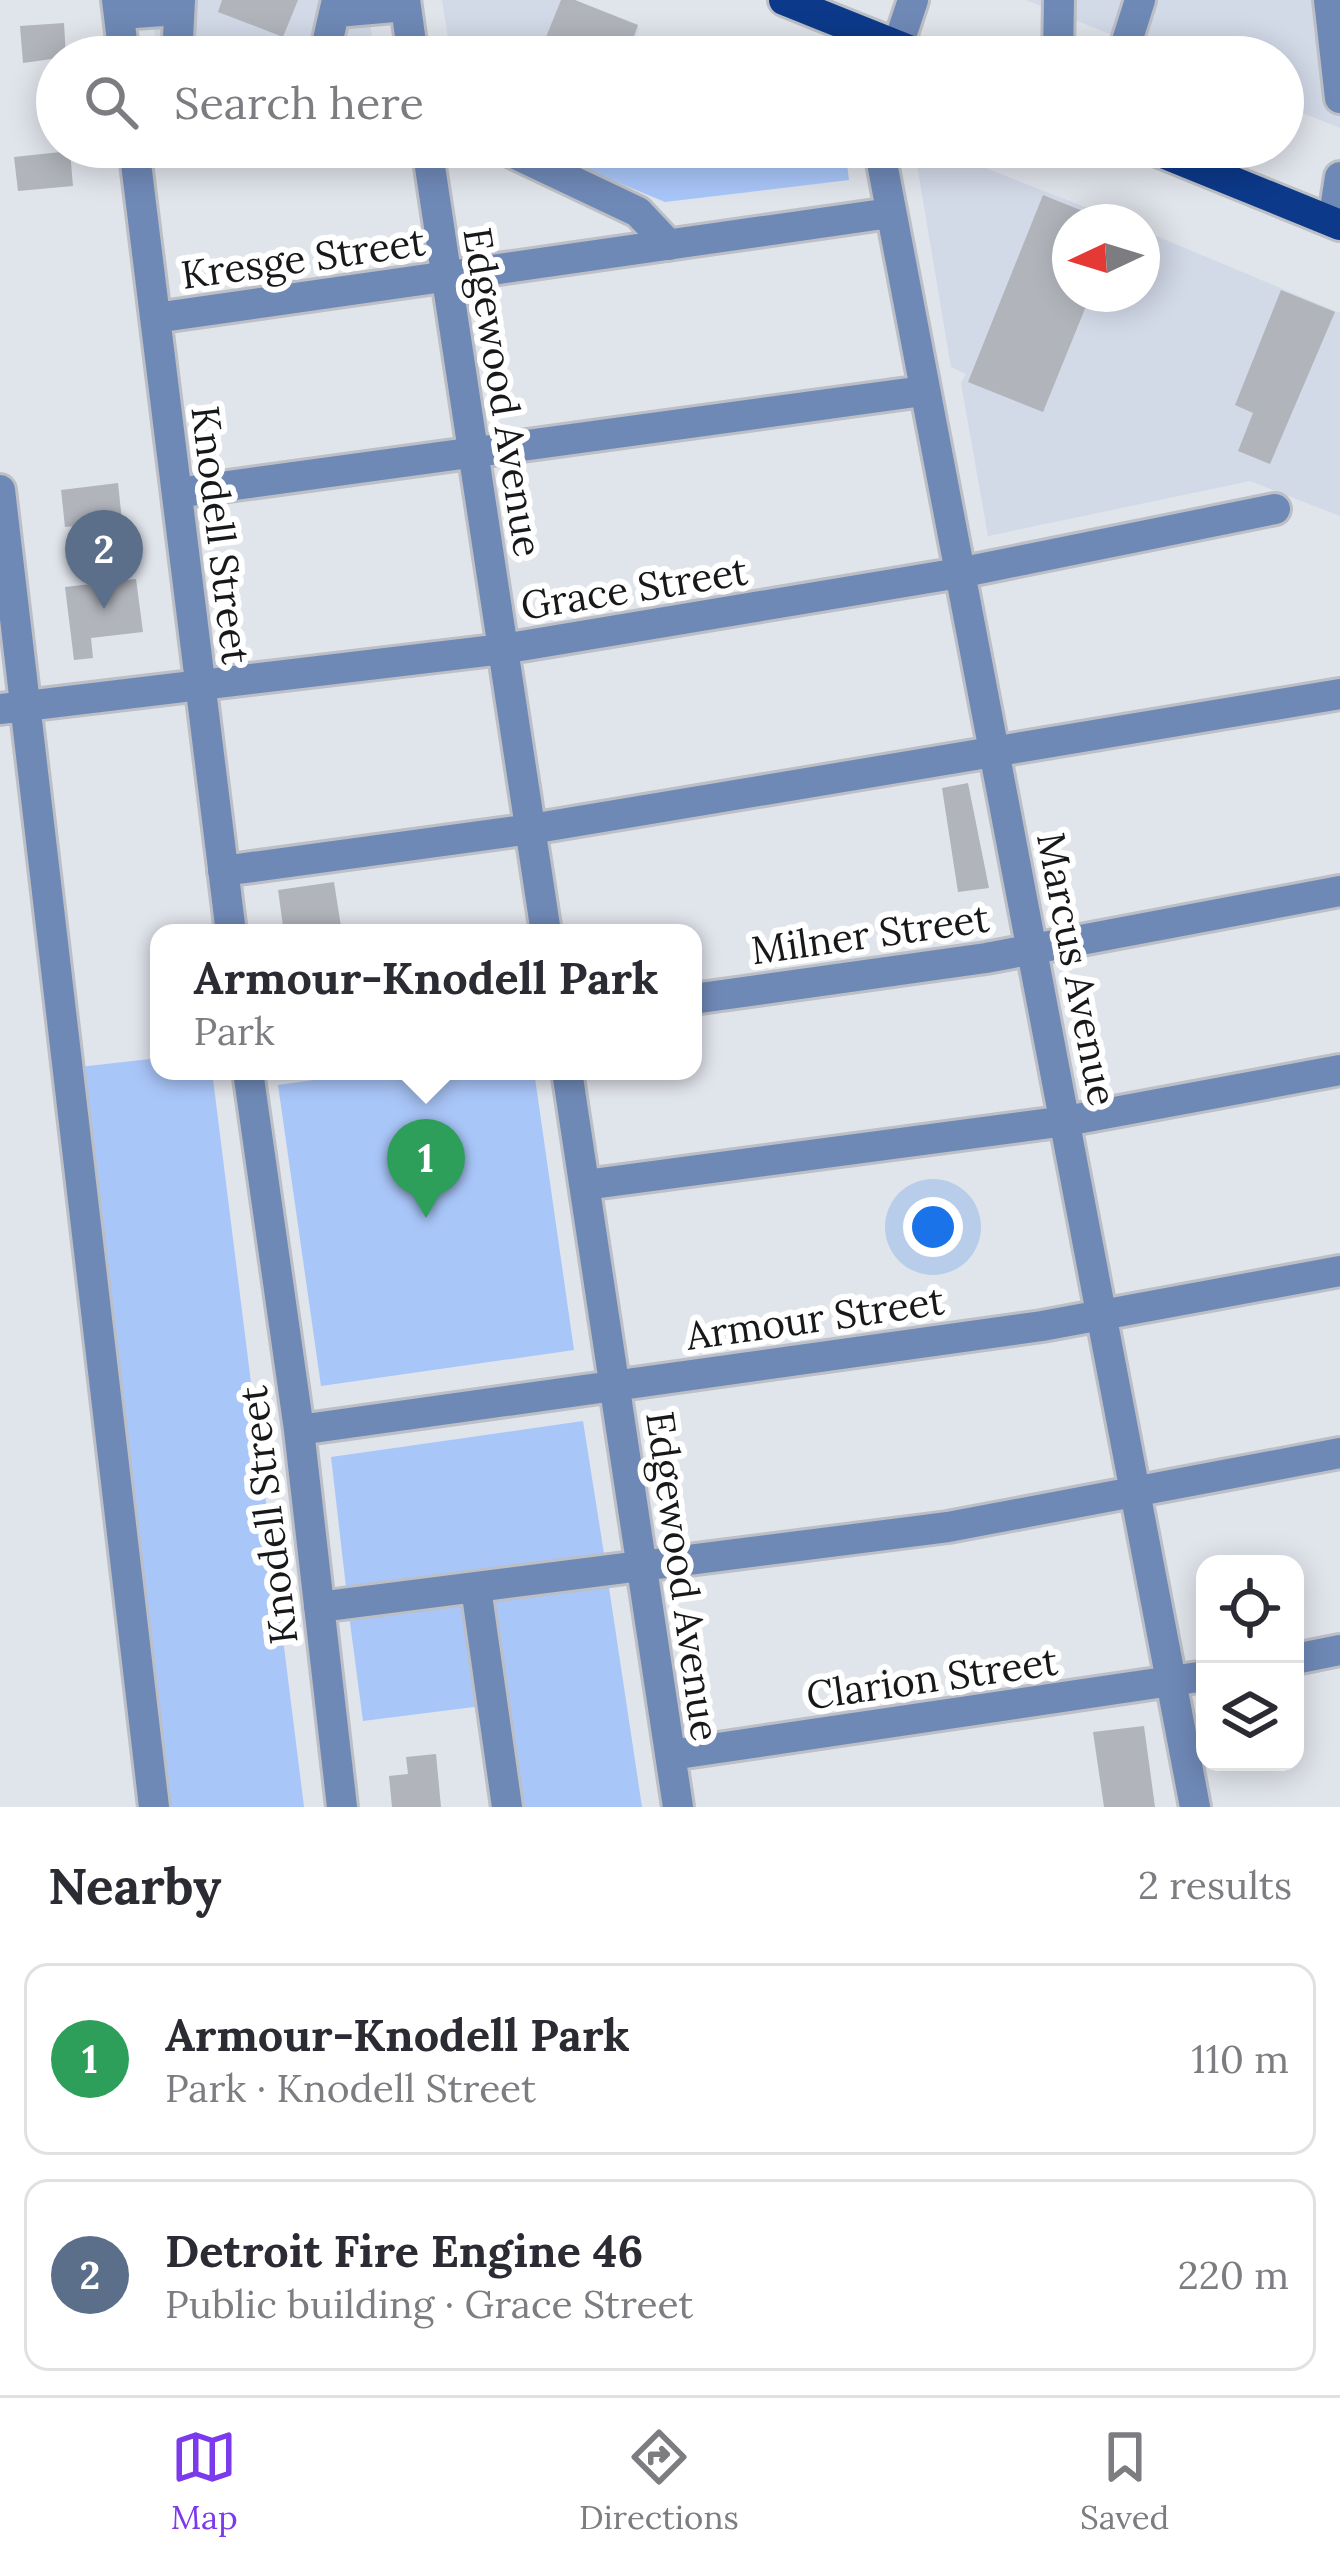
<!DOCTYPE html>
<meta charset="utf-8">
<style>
body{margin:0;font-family:Lora,serif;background:#f2f2f3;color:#2b2b33}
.controls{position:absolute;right:36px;bottom:36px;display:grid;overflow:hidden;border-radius:24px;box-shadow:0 6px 30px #0003}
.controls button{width:108px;height:108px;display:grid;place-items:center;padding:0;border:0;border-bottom:3px solid #e1e1e2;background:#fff;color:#2b2b33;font:60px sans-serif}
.compass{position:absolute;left:1052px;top:204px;width:108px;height:108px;border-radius:50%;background:#fff;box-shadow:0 6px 30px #0003;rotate:266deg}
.you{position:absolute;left:933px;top:1227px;width:42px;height:42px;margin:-30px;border:9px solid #fff;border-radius:50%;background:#1a73e8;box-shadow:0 0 0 18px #1a73e833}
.badge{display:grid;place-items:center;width:78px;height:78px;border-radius:50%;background:#7c3aed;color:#fff;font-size:39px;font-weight:700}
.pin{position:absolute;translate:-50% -99px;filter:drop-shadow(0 3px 6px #0008)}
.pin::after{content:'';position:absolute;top:63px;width:42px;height:36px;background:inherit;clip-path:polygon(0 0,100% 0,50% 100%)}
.popup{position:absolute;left:150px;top:924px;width:552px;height:156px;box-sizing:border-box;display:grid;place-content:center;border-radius:24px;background:#fff;filter:drop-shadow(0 3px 9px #0005);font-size:39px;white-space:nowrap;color:#7c7c81}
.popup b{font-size:45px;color:#2b2b33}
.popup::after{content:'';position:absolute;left:50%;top:100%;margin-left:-24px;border:24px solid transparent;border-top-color:#fff}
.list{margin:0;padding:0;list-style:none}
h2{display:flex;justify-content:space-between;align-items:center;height:156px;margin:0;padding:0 48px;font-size:51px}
h2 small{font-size:39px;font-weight:400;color:#7c7c81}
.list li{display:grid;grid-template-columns:78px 1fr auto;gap:36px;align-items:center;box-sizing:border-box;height:192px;margin:0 24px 24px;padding:0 24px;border:3px solid #e1e1e2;border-radius:24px}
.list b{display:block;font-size:45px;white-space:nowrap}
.list p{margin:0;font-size:39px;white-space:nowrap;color:#7c7c81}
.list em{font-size:39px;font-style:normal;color:#7c7c81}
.icon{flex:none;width:66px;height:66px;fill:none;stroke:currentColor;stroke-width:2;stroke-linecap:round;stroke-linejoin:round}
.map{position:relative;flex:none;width:1340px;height:1807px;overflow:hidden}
.search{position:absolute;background:#fff;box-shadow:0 6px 30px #0003;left:36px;right:36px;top:36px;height:132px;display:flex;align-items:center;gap:30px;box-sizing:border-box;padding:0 42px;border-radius:66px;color:#7c7c81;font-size:45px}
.sheet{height:588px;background:#fff}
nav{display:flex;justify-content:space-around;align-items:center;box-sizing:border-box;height:168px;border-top:3px solid #e1e1e2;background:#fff;font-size:33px;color:#7c7c81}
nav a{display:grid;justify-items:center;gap:6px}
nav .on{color:#7c3aed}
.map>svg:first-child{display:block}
.built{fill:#d2d9e7}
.green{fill:#a9c6f9}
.building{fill:#b1b4bb}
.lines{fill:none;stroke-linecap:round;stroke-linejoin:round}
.minor-casing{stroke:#bcbfc5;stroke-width:36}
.major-casing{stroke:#bcbfc5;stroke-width:36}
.minor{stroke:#6f89b7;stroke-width:30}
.major{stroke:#0c398a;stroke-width:30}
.labels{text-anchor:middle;stroke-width:12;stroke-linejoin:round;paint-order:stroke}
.street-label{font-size:39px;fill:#17181a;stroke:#fff}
</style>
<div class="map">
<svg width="1340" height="1807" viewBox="0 0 1340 1807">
<rect width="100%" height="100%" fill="#e0e4eb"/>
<path class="built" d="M150,0H368L374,57H158Z
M442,0H561L639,28L628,57H451Z
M1026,0H1340V128L1283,105V57H1166Z
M914,147H932L1123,222H1070V294H1142V230L1340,313V516L1250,481L988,536L961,383L966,374L951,367Z"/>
<path class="green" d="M591,147H845L849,180L665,202L583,168Z
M159,1058V1071H212L304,1807H164L79,1067Z
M377,1071H534L574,1350L321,1386L278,1085Z
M583,1421L605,1560L347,1596L331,1457Z
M608,1581L642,1807H518L487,1599Z
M468,1600L482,1706L363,1721L349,1615Z"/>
<path class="building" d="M222,0H298L283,37L218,12Z
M561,0H575L638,25L626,57H538Z
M64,23L66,57L23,63L20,26Z
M70,151L73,186L18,191L14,157Z
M1043,195L1110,222H1070V294H1091L1043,412L968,382Z
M1281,290L1335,312L1270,464L1238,451L1253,413L1235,405Z
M118,483L122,521L65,527L61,490Z
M136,579L143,632L91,638L93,658L74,660L65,587Z
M968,783L989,888L958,892L942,788Z
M334,882L342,933H284L278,890Z
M1144,1726L1155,1807H1104L1093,1732Z
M436,1754L441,1807H392L389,1776L408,1774L406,1757Z"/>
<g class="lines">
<defs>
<path id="minor" d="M117,0L124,57
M405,0L413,57
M1329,0L1340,98
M337,12L405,6
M119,14L178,10
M177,57L180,0
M324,57L337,0
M894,57L913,0
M1058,57L1059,0
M1122,57L1140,0
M134,147L231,933
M427,147L546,933
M501,147L638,212L669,245
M879,147L1195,1807
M1333,222L1340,177
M155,318L890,213
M0,490L154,1807
M177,493L923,391
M0,709L503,649L959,573L1275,509
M223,871L531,829L1340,694
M693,999L986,958L1340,891
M248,1071L299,1430L342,1807
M567,1071L678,1807
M585,1185L1066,1121L1340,1070
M299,1430L1042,1326L1340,1271
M476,1588L507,1807
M319,1607L948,1527L1340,1453
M1295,1659L1340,1650
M671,1755L1205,1676"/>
<path id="major" d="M784,0L926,57
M1148,147L1340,225"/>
</defs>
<use href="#minor" class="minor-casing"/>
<use href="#major" class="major-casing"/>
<use href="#minor" class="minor"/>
<use href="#major" class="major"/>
</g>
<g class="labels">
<g class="street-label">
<text transform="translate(303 258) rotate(-8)" y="14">Kresge Street</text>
<text transform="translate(503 392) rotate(81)" y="14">Edgewood Avenue</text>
<text transform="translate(221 535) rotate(83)" y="14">Knodell Street</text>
<text transform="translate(634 588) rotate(-9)" y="14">Grace Street</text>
<text transform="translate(870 934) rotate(-8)" y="14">Milner Street</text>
<text transform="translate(1077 969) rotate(79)" y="14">Marcus Avenue</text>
<text transform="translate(815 1318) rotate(-8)" y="14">Armour Street</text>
<text transform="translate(268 1515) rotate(-97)" y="14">Knodell Street</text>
<text transform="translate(683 1576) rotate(82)" y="14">Edgewood Avenue</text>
<text transform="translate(932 1678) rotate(-8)" y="14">Clarion Street</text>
</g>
</g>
</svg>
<div class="controls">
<button><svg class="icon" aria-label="locate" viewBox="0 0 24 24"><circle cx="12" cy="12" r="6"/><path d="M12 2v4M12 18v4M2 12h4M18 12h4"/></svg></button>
<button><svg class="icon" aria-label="layers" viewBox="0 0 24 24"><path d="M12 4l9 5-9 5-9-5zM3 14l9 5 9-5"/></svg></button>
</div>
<svg class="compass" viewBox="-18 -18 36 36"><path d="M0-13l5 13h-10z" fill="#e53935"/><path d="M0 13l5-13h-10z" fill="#7c7c81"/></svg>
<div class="you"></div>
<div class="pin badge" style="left:426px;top:1218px;background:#2e9e5b">1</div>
<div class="popup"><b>Armour-Knodell Park</b>Park</div>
<div class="pin badge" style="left:104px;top:609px;background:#5c6f8a">2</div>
<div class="search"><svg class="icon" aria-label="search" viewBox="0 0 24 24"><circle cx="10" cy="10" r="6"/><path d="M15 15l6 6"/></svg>Search here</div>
</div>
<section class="sheet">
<h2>Nearby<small>2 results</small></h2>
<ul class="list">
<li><span class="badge" style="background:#2e9e5b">1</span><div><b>Armour-Knodell Park</b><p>Park · Knodell Street</p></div><em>110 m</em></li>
<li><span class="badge" style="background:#5c6f8a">2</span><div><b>Detroit Fire Engine 46</b><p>Public building · Grace Street</p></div><em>220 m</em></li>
</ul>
</section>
<nav>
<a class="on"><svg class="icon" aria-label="map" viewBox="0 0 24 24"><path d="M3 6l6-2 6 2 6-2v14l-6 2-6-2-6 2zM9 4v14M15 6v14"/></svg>Map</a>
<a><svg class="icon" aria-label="directions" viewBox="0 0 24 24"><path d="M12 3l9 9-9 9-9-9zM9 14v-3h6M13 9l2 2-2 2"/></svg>Directions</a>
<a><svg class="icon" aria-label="saved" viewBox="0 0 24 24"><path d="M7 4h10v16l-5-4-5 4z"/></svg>Saved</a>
</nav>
